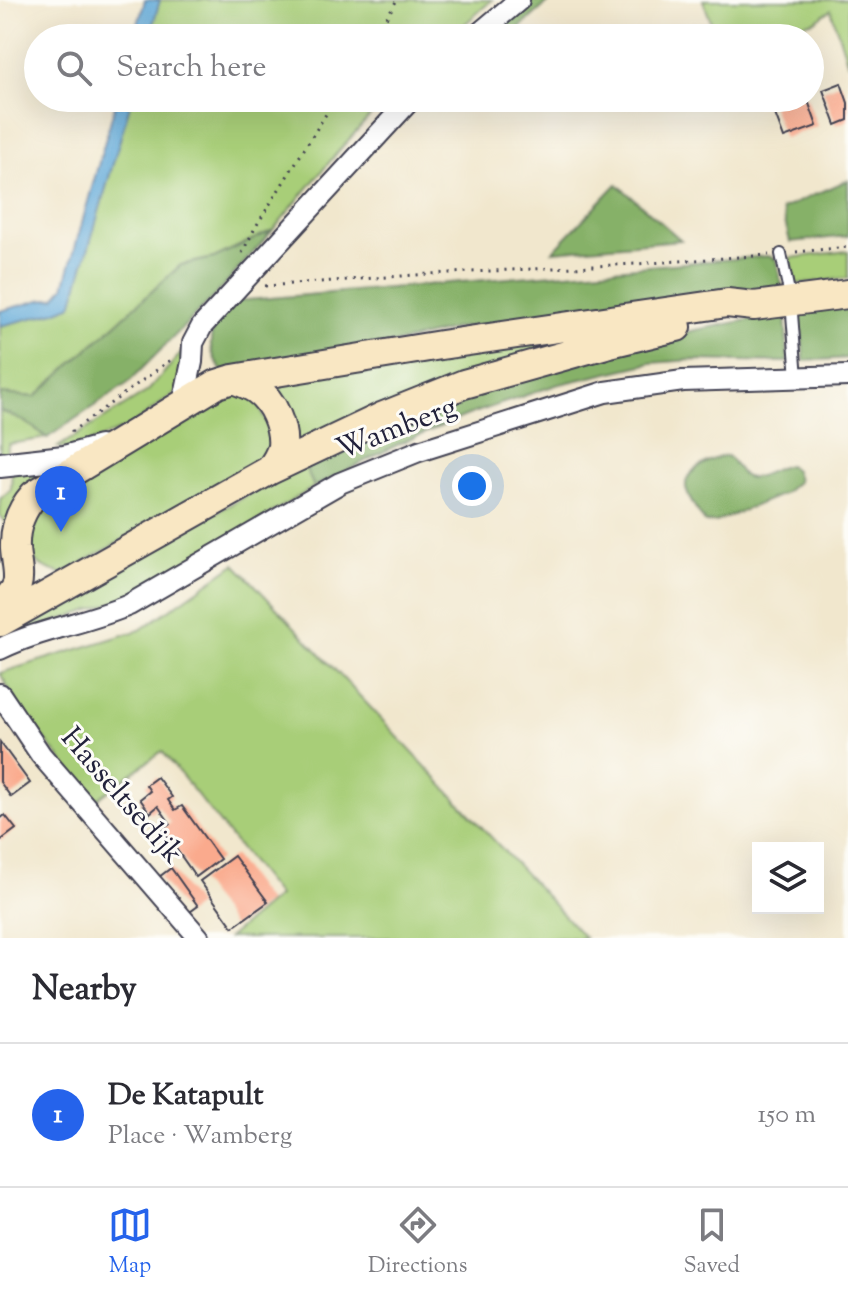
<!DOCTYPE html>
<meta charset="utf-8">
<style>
body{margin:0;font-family:"Sorts Mill Goudy",serif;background:#f2f2f3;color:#2b2b33}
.controls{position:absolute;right:24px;bottom:24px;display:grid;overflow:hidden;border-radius:0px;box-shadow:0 8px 32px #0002}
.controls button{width:72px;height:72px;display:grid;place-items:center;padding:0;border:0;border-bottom:2px solid #e1e1e2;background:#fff;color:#2b2b33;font:40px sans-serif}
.you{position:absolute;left:472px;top:486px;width:28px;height:28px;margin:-20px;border:6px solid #fff;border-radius:50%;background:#1a73e8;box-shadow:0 0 0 12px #1a73e833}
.badge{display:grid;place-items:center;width:52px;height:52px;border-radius:50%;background:#2563eb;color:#fff;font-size:26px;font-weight:700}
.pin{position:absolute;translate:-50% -66px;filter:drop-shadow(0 2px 4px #0008)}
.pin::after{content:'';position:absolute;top:42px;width:28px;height:24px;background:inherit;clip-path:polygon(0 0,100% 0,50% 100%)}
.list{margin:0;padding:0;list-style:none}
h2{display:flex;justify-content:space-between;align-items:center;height:104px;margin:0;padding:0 32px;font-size:34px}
h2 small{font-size:26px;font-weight:400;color:#7c7c81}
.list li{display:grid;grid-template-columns:52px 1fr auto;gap:24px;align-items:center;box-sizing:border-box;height:144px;padding:0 32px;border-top:2px solid #e1e1e2}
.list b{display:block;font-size:30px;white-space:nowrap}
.list p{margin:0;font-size:26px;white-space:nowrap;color:#7c7c81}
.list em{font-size:26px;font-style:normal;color:#7c7c81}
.icon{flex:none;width:44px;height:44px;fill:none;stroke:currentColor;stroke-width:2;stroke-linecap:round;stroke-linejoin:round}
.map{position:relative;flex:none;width:848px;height:938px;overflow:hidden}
.search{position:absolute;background:#fff;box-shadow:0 8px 32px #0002;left:24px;right:24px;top:24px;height:88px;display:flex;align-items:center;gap:20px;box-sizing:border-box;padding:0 28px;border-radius:44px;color:#7c7c81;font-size:30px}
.sheet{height:248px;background:#fff}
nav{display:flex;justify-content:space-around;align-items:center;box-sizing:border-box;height:112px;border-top:2px solid #e1e1e2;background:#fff;font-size:22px;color:#7c7c81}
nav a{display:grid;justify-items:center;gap:4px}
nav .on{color:#2563eb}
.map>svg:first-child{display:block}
.green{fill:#a8ce78;stroke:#65785a;stroke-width:2}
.forest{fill:#86b168;stroke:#546a52;stroke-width:2}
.water{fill:#61a9d8;stroke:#42668a;stroke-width:2}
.building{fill:#faaa8d}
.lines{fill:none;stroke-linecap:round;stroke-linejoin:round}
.service-casing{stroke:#414051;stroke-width:14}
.minor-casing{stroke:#414051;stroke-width:24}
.tertiary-casing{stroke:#414051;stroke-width:28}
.secondary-casing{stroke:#414051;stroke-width:32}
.path{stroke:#414051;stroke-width:3;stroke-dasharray:2 6;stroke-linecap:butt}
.service{stroke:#fff;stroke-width:10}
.minor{stroke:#fff;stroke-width:20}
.tertiary{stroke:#fff;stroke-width:24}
.secondary{stroke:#f9e7c3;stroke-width:28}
.labels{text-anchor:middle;stroke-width:6;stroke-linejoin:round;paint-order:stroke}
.street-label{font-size:30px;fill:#22223b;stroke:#fdfcf7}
</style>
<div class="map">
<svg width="848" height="938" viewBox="0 0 848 938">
<rect width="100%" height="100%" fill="#fdfcf7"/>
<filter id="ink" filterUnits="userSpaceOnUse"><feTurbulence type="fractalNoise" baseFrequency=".0125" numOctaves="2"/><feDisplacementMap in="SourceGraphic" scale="16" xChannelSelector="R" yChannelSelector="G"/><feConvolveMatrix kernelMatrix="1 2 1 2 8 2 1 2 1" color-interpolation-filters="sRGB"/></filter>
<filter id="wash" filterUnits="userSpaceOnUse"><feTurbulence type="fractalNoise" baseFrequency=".006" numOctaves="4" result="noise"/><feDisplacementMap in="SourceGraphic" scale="32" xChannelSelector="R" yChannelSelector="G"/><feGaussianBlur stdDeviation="1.8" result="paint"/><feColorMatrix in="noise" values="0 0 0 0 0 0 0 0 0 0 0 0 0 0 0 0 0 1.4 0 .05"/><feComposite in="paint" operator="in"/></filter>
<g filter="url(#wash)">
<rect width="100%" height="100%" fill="#f1e7cd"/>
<path class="green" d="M160,0H492L449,38H149Z
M703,0H848V65L831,10L815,21L795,26L767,38H717Z
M132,98H386L337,153L273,230L214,258L181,265L35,397L0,394V326L55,312L72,305Z
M848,251V278L796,284L790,258Z
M601,327L296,452L266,379Z
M182,352L186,366L182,388L132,425L73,450L58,447L148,391Z
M236,391L257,400L273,439L266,460L62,574C46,569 35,564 26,551L37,499L215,393Z
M0,411C18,417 34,426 47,438L9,444L3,460L0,461Z
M92,457L12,531L0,516V499L11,489L12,469Z
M304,464L314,487L134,596L7,637L2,630Z
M235,564L370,707L585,938H228L278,896L162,751L95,801L21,710L0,673L140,630Z"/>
<path class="forest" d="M527,0H551L508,38H487Z
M848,180V236L790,242L782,209Z
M617,184L681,240L553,251Z
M273,230L223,287L128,383L47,438C34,426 18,417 0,411V394L35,397L181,265L214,258Z
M768,256L776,259L782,286L457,328L363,351L225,376C206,348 209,344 217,313L235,301Z
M848,301V358L804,361L800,309Z
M785,313L788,362L692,360L651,363L556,385L468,415L401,443L314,487L304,464L386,421L579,356L701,329Z
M726,456C737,462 737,471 744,476C753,483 778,466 789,465L795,470L798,481L783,494L716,522L705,523C692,500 671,482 702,465C710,460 717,457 726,456Z"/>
<path class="water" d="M145,0H160L149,38H134Z
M117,98H132L72,305L55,312L0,326V311L40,300L55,298L64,287Z"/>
<g id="blocks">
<path class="building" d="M841,83L848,103V120L836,125L823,90Z
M769,98H807L817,126L784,138Z
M0,742L30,783L11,797L0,782Z
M157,777L172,797L168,800L175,810L182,806L220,859L196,877L162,829L170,823L158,806L150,813L140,799L150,791L146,785Z
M5,815L16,829L0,841V819Z
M234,856L268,902L233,927L200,881Z
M171,868L198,906L187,914L159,877Z"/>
</g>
</g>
<g filter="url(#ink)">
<use href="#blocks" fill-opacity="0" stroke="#414051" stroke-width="2"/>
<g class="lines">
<defs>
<path id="service" d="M781,254L791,301L797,378"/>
<path id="minor" d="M474,38L519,0
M183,404L192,362L193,343L202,326L412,98
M0,649C41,629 87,623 129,605L340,483L419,451L605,392L683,381L848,376
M0,694L41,755L199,938"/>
<path id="tertiary" d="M0,465L64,458L100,448"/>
<path id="secondary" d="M233,379C241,382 250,385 257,390C273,401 284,427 282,447C280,456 275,463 270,470
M0,604C26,587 17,574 15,548C14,527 21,510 34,495L217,384L233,379L441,345L727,303L754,306L848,294
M0,622L270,470L384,416L464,384L606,344L677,327"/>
</defs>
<use href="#service" class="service-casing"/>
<use href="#minor" class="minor-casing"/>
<use href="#tertiary" class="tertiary-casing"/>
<use href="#secondary" class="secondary-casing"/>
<path class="path" d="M374,38L397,0
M796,252L848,247
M242,253L255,228L336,98
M265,286L429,274L635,264L769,255
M71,432L172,359"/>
<use href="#service" class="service"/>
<use href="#minor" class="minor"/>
<use href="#tertiary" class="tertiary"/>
<use href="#secondary" class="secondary"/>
</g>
</g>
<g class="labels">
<g class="street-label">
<text transform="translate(396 427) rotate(-21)" y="10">Wamberg</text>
<text transform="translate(123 795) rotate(49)" y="10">Hasseltsedijk</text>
</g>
</g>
</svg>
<div class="controls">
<button><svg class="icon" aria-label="layers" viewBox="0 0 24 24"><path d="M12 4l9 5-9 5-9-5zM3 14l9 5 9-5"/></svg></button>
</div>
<div class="you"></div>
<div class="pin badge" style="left:61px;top:532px">1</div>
<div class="search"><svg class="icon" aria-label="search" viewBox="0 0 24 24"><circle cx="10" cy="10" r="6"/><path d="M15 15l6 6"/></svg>Search here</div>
</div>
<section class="sheet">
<h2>Nearby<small></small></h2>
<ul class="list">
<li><span class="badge">1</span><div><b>De Katapult</b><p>Place · Wamberg</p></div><em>150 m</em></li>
</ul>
</section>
<nav>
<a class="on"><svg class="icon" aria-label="map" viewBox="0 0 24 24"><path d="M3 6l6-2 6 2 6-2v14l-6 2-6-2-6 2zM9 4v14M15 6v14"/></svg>Map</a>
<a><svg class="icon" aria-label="directions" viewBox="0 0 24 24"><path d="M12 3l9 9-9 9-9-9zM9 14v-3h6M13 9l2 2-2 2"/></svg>Directions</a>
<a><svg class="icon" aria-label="saved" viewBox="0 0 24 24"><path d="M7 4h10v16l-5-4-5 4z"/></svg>Saved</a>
</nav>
